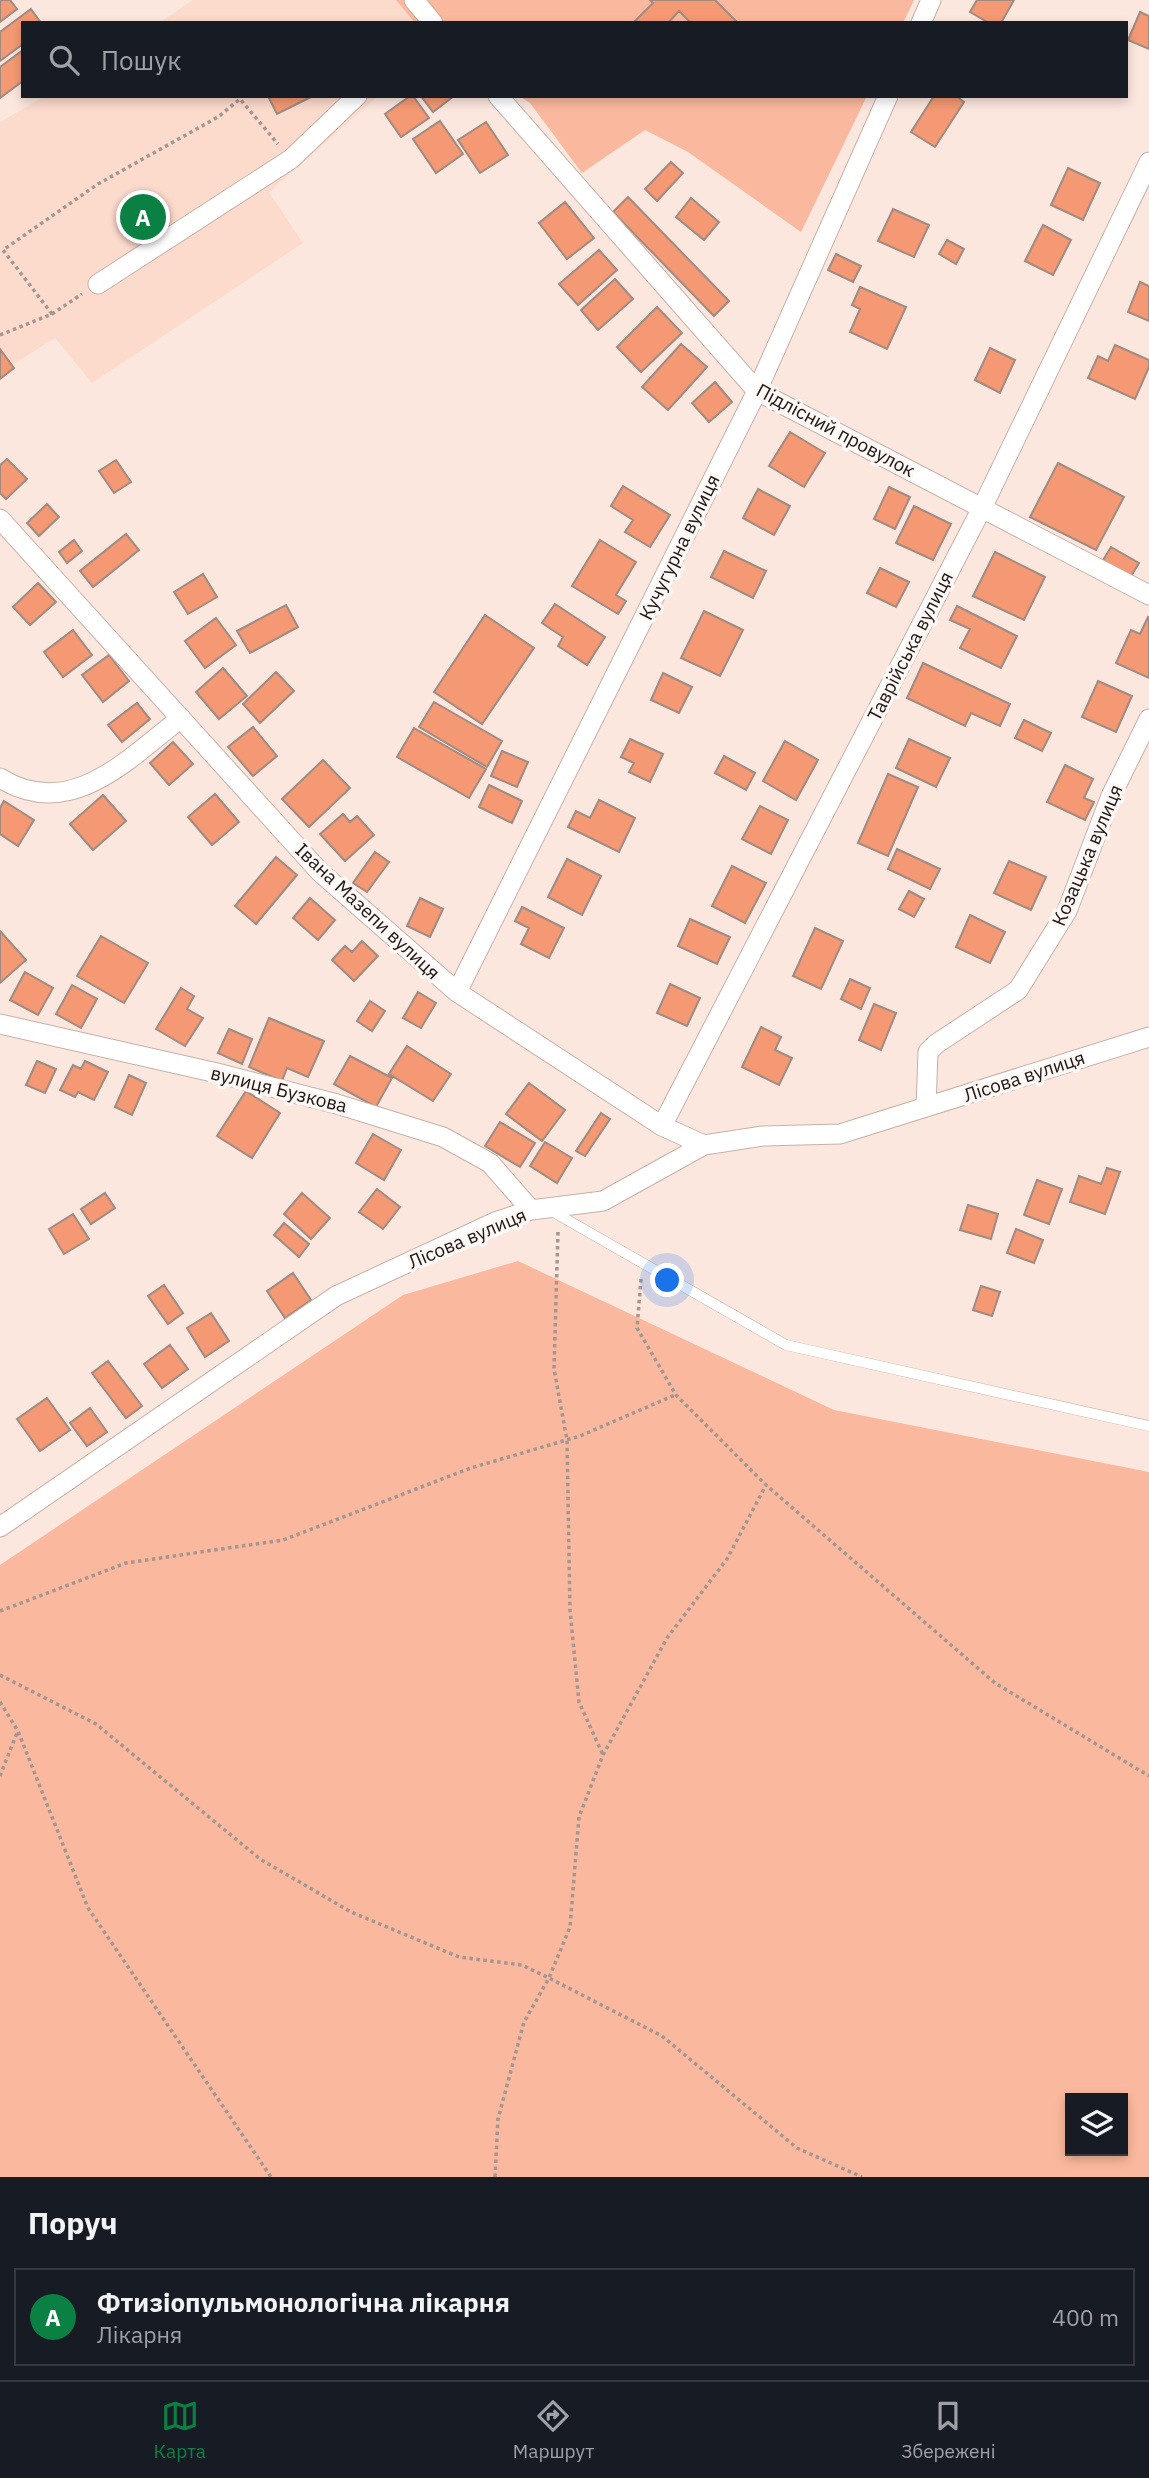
<!DOCTYPE html>
<html lang="uk">
<meta charset="utf-8">
<style>
body{margin:0;font-family:"IBM Plex Sans",sans-serif;background:#20242c;color:#f1f3f6}
.controls{position:absolute;right:21px;bottom:21px;display:grid;overflow:hidden;border-radius:0px;box-shadow:0 4px 10px #0003}
.controls button{width:63px;height:63px;display:grid;place-items:center;padding:0;border:0;border-bottom:2px solid #363941;background:#171b24;color:#f1f3f6;font:35px sans-serif}
.you{position:absolute;left:668px;top:1281px;width:24px;height:24px;margin:-18px;border:5px solid #fff;border-radius:50%;background:#1a73e8;box-shadow:0 0 0 10px #1a73e833}
.badge{display:grid;place-items:center;width:46px;height:46px;border-radius:50%;background:#0b8043;color:#fff;font-size:23px;font-weight:700}
.pin{position:absolute;translate:-50% -50%;border:4px solid #fff;box-shadow:0 2px 7px #0006}
.list{margin:0;padding:0;list-style:none}
h2{display:flex;justify-content:space-between;align-items:center;height:91px;margin:0;padding:0 28px;font-size:30px}
h2 small{font-size:23px;font-weight:400;color:#9ea1a6}
.list li{display:grid;grid-template-columns:46px 1fr auto;gap:21px;align-items:center;box-sizing:border-box;height:98px;margin:0 14px 14px;padding:0 14px;border:2px solid #363941;border-radius:0px}
.list b{display:block;font-size:26px;white-space:nowrap}
.list p{margin:0;font-size:23px;white-space:nowrap;color:#9ea1a6}
.list em{font-size:23px;font-style:normal;color:#9ea1a6}
.icon{flex:none;width:38px;height:38px;fill:none;stroke:currentColor;stroke-width:2;stroke-linecap:round;stroke-linejoin:round}
.map{position:relative;flex:none;width:1149px;height:2177px;overflow:hidden}
.search{position:absolute;background:#171b24;box-shadow:0 4px 10px #0003;left:21px;right:21px;top:21px;height:77px;display:flex;align-items:center;gap:18px;box-sizing:border-box;padding:0 24px;border-radius:0px;color:#9ea1a6;font-size:26px}
.sheet{height:203px;background:#171b24}
nav{display:flex;justify-content:space-around;align-items:center;box-sizing:border-box;height:98px;border-top:2px solid #363941;background:#171b24;font-size:19px;color:#9ea1a6}
nav a{display:grid;justify-items:center;gap:4px}
nav .on{color:#0b8043}
.map>svg:first-child{display:block}
.built{fill:#fcdbcd}
.green{fill:#fab99e;fill-rule:evenodd}
.building{fill:#f49973;stroke:#a18a80;stroke-width:2}
.lines{fill:none;stroke-linecap:round;stroke-linejoin:round}
.lane-casing{stroke:#c8b0a6;stroke-width:11}
.street-casing{stroke:#c8b0a6;stroke-width:21}
.path{stroke:#a69690;stroke-width:3.5;stroke-dasharray:3.5 3.5;stroke-linecap:butt}
.lane{stroke:#fff;stroke-width:10}
.street{stroke:#fff;stroke-width:19}
.labels{text-anchor:middle;stroke-width:7;stroke-linejoin:round;paint-order:stroke}
.street-label{font-size:19px;fill:#1e1612;stroke:#fdf8f6}
</style>
<div class="map">
<svg width="1149" height="2177" viewBox="0 0 1149 2177">
<rect width="100%" height="100%" fill="#fce7df"/>
<path class="built" d="M193,0H396L415,23H159Z
M45,96H378L269,192L303,243L92,383L55,338L0,373V122Z"/>
<path class="green" d="M396,0H914L903,23H415Z
M519,96H867L801,232L688,152L645,130L582,173L530,103Z
M518,1261L834,1410L1149,1472V2177H0V1565L403,1295ZM1070,2098H1123V2151H1070Z"/>
<path class="building" d="M0,0H10L17,9L0,22Z
M650,0H715L737,22L691,23L679,11L668,23H633L653,3Z
M977,0H1014L1001,23H989L970,12Z
M31,9L41,23H23V44L0,61V32Z
M1140,12L1149,16V49L1128,40Z
M23,50V81L0,98V67Z
M268,96H313L277,114Z
M410,96H413L429,118L401,137L385,114Z
M421,96H454L433,112Z
M934,96H956L964,102L935,147L911,132Z
M440,121L463,154L436,173L413,139Z
M486,122L508,155L480,173L458,140Z
M671,162L683,173L657,201L645,189Z
M1068,168L1100,183L1083,220L1051,205Z
M628,197L729,301L714,316L613,212Z
M691,198L719,222L704,240L676,217Z
M565,202L594,238L567,259L539,223Z
M893,209L929,225L914,257L878,241Z
M1043,225L1071,240L1053,275L1025,261Z
M947,240L964,249L956,264L939,254Z
M599,250L617,270L578,305L559,284Z
M836,254L861,266L853,282L828,270Z
M615,279L633,299L598,330L581,310Z
M1140,282L1149,286V321L1128,312Z
M860,287L906,307L887,349L850,332L860,309L852,305Z
M657,307L682,333L641,372L617,347Z
M681,344L707,367L668,410L642,387Z
M1115,345L1149,360V367L1135,399L1088,378L1098,356L1108,361Z
M990,348L1015,360L1000,393L975,380Z
M0,349L14,368L0,379Z
M715,382L732,402L709,422L692,403Z
M790,432L825,453L804,487L769,466Z
M7,459L27,479L6,499L0,493V465Z
M116,460L131,482L114,493L99,471Z
M1058,463L1124,497L1096,550L1030,517Z
M623,486L670,515L650,547L625,532L633,520L611,506Z
M889,487L910,497L895,529L874,519Z
M758,489L790,506L774,535L743,518Z
M47,504L59,517L39,536L27,523Z
M914,506L951,524L933,560L896,543Z
M126,534L139,550L93,587L80,571Z
M74,540L82,551L67,563L59,552Z
M600,540L636,562L616,595L626,601L618,614L572,586Z
M1111,547L1139,563L1130,578L1102,562Z
M724,551L766,571L753,598L711,577Z
M995,552L1045,577L1024,620L973,596Z
M880,568L909,582L896,607L867,593Z
M203,574L217,597L188,614L174,592Z
M38,583L56,602L30,625L13,607Z
M555,604L605,637L587,665L558,646L563,637L542,623Z
M286,605L298,627L250,653L237,631Z
M957,606L1017,636L1001,668L960,648L970,629L950,620Z
M704,611L743,630L720,676L681,658Z
M485,615L534,648L482,724L434,692Z
M1148,617L1149,618V678L1116,663L1131,630L1140,634Z
M216,618L236,645L205,668L185,641Z
M73,630L92,655L63,677L44,652Z
M109,655L129,681L103,702L82,675Z
M923,663L1010,704L1000,726L971,713L965,726L907,698Z
M223,668L247,696L219,719L196,692Z
M276,672L294,691L260,723L243,704Z
M663,673L692,687L679,713L651,700Z
M1098,681L1132,696L1116,732L1082,717Z
M434,702L502,741L487,767L419,727Z
M137,703L150,719L122,742L108,725Z
M1024,720L1051,733L1042,751L1015,738Z
M253,727L277,756L253,776L228,747Z
M414,728L486,769L469,798L397,757Z
M630,739L663,754L650,782L629,772L634,763L621,757Z
M909,739L950,758L936,787L896,768Z
M785,741L818,760L796,800L763,781Z
M173,742L193,764L169,785L150,763Z
M502,751L528,762L517,787L491,776Z
M724,756L755,773L746,790L715,773Z
M323,760L350,788L309,827L282,799Z
M1065,765L1093,779L1084,798L1094,802L1085,820L1047,802Z
M888,774L918,787L888,856L858,843Z
M489,785L522,801L512,823L479,807Z
M215,794L239,822L212,845L188,817Z
M103,795L126,821L93,850L70,824Z
M599,800L635,818L619,852L568,827L576,811L590,818Z
M4,801L34,820L18,846L0,834V808Z
M760,806L788,820L771,854L742,839Z
M343,814L350,822L357,816L374,835L345,861L320,834Z
M897,849L940,869L930,889L888,869Z
M375,852L389,862L367,892L353,883Z
M276,857L297,875L256,924L235,906Z
M567,859L601,876L582,915L548,897Z
M1009,861L1046,877L1031,910L994,893Z
M732,866L766,883L745,923L712,906Z
M909,891L924,899L914,917L899,909Z
M310,898L335,920L318,940L293,918Z
M420,898L443,909L430,937L407,926Z
M522,907L564,928L549,958L521,944L529,928L515,921Z
M970,915L1005,932L990,963L956,947Z
M690,919L730,937L717,964L678,946Z
M815,928L843,941L821,989L793,976Z
M0,931L26,960L0,983Z
M101,936L148,963L124,1003L77,976Z
M362,941L378,956L354,981L332,960L345,946L352,952Z
M25,972L53,988L38,1015L10,1000Z
M850,979L870,988L861,1009L841,999Z
M670,984L700,998L687,1026L657,1013Z
M72,985L97,999L81,1028L56,1014Z
M181,988L194,996L187,1009L203,1018L185,1046L156,1029Z
M418,992L436,1003L421,1028L403,1018Z
M370,1001L385,1011L372,1031L357,1021Z
M874,1004L896,1013L881,1050L859,1040Z
M269,1018L324,1041L308,1077L287,1068L282,1081L249,1067Z
M761,1027L781,1037L775,1050L792,1058L779,1085L742,1067Z
M229,1029L252,1039L242,1064L218,1053Z
M407,1046L451,1074L433,1101L389,1074Z
M350,1056L392,1078L376,1107L334,1084Z
M37,1061L56,1069L45,1093L26,1085Z
M85,1061L108,1072L94,1100L78,1092L75,1097L60,1090L73,1065L81,1069Z
M129,1075L146,1083L132,1115L115,1107Z
M529,1083L565,1110L542,1141L506,1114Z
M246,1091L280,1113L252,1158L217,1136Z
M601,1113L610,1119L585,1156L576,1151Z
M500,1122L535,1143L520,1167L485,1146Z
M373,1134L401,1150L384,1180L356,1163Z
M545,1142L572,1158L557,1183L530,1166Z
M1107,1168L1120,1172L1105,1214L1070,1202L1079,1176L1101,1184Z
M1037,1180L1062,1189L1049,1224L1024,1215Z
M377,1189L400,1207L383,1229L359,1212Z
M105,1193L115,1208L91,1224L81,1209Z
M302,1193L330,1218L311,1239L284,1214Z
M968,1205L998,1214L991,1239L960,1230Z
M73,1214L89,1239L64,1254L49,1229Z
M284,1223L309,1244L299,1257L274,1235Z
M1016,1229L1043,1240L1034,1263L1007,1253Z
M293,1273L311,1300L285,1318L267,1291Z
M164,1285L183,1313L168,1324L148,1296Z
M981,1286L1000,1292L992,1316L973,1310Z
M211,1313L229,1341L205,1357L187,1328Z
M170,1345L188,1369L162,1388L144,1364Z
M108,1361L142,1406L126,1418L92,1373Z
M47,1398L70,1430L40,1451L17,1419Z
M90,1408L107,1432L87,1446L70,1423Z"/>
<g class="lines">
<defs>
<path id="lane" d="M550,1210L786,1345L1149,1426"/>
<path id="street" d="M414,0L433,23
M921,23L931,0
M498,96L757,391L1149,595
M98,284L291,159L357,96
M0,519L320,872L457,992L662,1126L704,1145
M0,778C70,822 128,759 181,718
M457,992L757,391L888,96
M0,1024L217,1073L337,1104L443,1137L490,1163L531,1210
M926,1107L928,1052L936,1044L1018,990L1067,911L1111,796L1149,719
M662,1126L982,508L1149,162
M0,1527L336,1296L495,1222L531,1210L603,1201L704,1145L763,1136L840,1134L1149,1037"/>
</defs>
<use href="#lane" class="lane-casing"/>
<use href="#street" class="street-casing"/>
<path class="path" d="M52,314L3,250L98,184L218,117L240,99L278,144
M0,335L52,314L82,294
M558,1232L554,1369L567,1440L570,1610L579,1702L603,1755
M641,1279L637,1328L676,1395L766,1485L995,1683L1149,1776
M0,1611L126,1563L283,1540L471,1468L580,1436L675,1395
M0,1675L96,1724L260,1859L351,1912L459,1957L522,1965L549,1978L662,2036L797,2148L862,2177
M0,1702L18,1731L88,1908L271,2177
M0,1776L17,1733
M495,2177L498,2119L524,2022L549,1978L570,1927L579,1817L603,1755L667,1638L727,1559L766,1485"/>
<use href="#lane" class="lane"/>
<use href="#street" class="street"/>
</g>
<g class="labels">
<g class="street-label">
<text transform="translate(836 430) rotate(28)" y="7">Підлісний провулок</text>
<text transform="translate(679 547) rotate(-64)" y="7">Кучугурна вулиця</text>
<text transform="translate(910 646) rotate(-63)" y="7">Таврійська вулиця</text>
<text transform="translate(1087 855) rotate(-67)" y="7">Козацька вулиця</text>
<text transform="translate(368 911) rotate(43)" y="7">Івана Мазепи вулиця</text>
<text transform="translate(1024 1076) rotate(-18)" y="7">Лісова вулиця</text>
<text transform="translate(279 1089) rotate(14)" y="7">вулиця Бузкова</text>
<text transform="translate(467 1238) rotate(-23)" y="7">Лісова вулиця</text>
</g>
</g>
</svg>
<div class="controls">
<button><svg class="icon" aria-label="layers" viewBox="0 0 24 24"><path d="M12 4l9 5-9 5-9-5zM3 14l9 5 9-5"/></svg></button>
</div>
<div class="you"></div>
<div class="pin badge" style="left:143px;top:217px">A</div>
<div class="search"><svg class="icon" aria-label="search" viewBox="0 0 24 24"><circle cx="10" cy="10" r="6"/><path d="M15 15l6 6"/></svg>Пошук</div>
</div>
<section class="sheet">
<h2>Поруч<small></small></h2>
<ul class="list">
<li><span class="badge">A</span><div><b>Фтизіопульмонологічна лікарня</b><p>Лікарня</p></div><em>400 m</em></li>
</ul>
</section>
<nav>
<a class="on"><svg class="icon" aria-label="map" viewBox="0 0 24 24"><path d="M3 6l6-2 6 2 6-2v14l-6 2-6-2-6 2zM9 4v14M15 6v14"/></svg>Карта</a>
<a><svg class="icon" aria-label="directions" viewBox="0 0 24 24"><path d="M12 3l9 9-9 9-9-9zM9 14v-3h6M13 9l2 2-2 2"/></svg>Маршрут</a>
<a><svg class="icon" aria-label="saved" viewBox="0 0 24 24"><path d="M7 4h10v16l-5-4-5 4z"/></svg>Збережені</a>
</nav>
